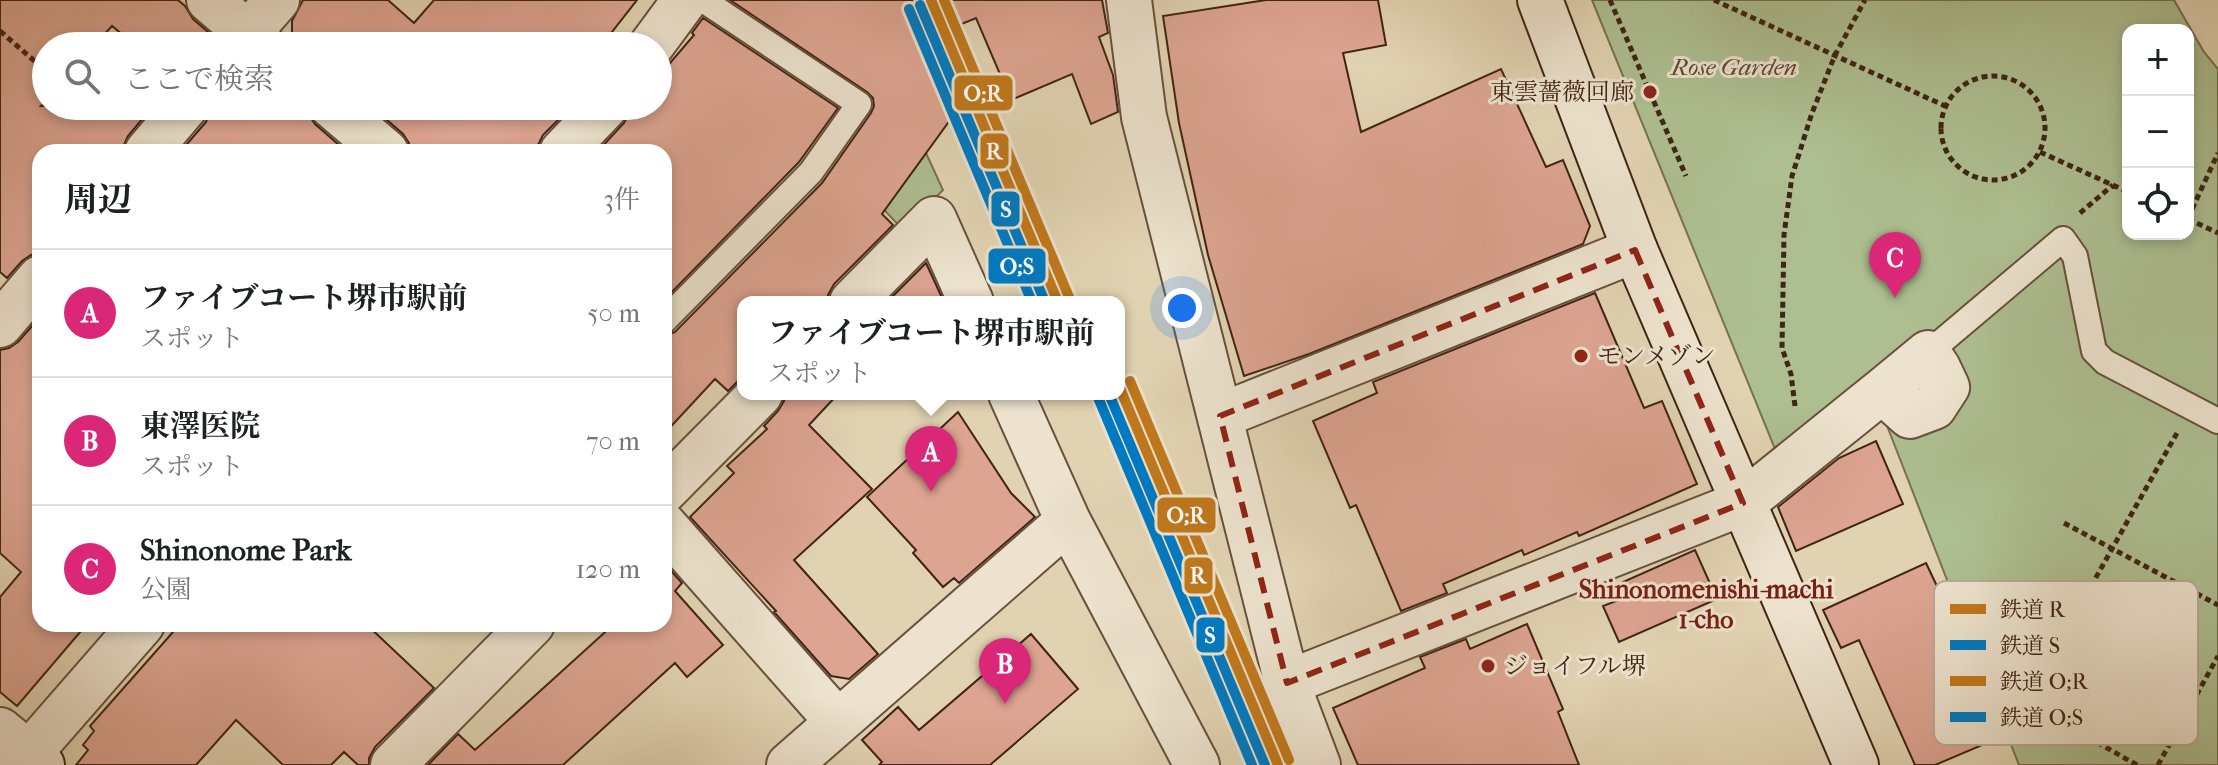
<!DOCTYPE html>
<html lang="ja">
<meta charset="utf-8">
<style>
body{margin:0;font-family:"IM FELL French Canon","Noto Serif JP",serif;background:#f6f6f6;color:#202124}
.controls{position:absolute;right:24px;top:24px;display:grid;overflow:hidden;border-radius:16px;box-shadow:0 4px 12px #0003}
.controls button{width:72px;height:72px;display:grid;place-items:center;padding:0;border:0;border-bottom:2px solid #e0e0e0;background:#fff;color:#202124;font:40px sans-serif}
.you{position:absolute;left:1182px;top:308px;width:28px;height:28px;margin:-20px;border:6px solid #fff;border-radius:50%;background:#1a73e8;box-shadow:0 0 0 12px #1a73e833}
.badge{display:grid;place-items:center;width:52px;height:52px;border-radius:50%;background:#db2777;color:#fff;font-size:26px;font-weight:700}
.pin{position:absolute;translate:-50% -66px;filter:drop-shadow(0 2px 4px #0008)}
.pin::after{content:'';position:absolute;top:42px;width:28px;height:24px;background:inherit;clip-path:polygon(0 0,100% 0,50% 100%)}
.popup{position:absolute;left:737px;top:296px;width:388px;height:104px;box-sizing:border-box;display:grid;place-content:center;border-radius:16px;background:#fff;filter:drop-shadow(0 2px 6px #0005);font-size:26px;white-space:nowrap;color:#757577}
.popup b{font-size:30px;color:#202124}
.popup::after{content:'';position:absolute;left:50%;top:100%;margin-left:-16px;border:16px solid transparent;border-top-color:#fff}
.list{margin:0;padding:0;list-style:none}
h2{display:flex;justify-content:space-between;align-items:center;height:104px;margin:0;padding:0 32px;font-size:34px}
h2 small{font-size:26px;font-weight:400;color:#757577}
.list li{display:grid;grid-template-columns:52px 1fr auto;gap:24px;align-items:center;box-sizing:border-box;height:128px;padding:0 32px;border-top:2px solid #e0e0e0}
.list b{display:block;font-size:30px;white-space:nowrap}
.list p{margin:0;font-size:26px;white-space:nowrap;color:#757577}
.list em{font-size:26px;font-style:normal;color:#757577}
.icon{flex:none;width:44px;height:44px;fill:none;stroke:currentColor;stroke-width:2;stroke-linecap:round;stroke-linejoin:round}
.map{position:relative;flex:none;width:2218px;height:765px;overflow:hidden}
.search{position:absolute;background:#fff;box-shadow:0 4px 12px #0003;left:32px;top:32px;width:640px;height:88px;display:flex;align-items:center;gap:20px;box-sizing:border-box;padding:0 28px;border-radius:44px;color:#757577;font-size:30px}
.panel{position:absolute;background:#fff;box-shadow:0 4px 12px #0003;left:32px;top:144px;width:640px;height:488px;border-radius:24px}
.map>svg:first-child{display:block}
.green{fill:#adbe90;stroke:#767152;stroke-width:2;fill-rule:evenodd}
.building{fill:#dda491;stroke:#402414;stroke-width:2}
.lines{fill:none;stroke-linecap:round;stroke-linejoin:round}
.lane-casing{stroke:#68503c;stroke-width:28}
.street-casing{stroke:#68503c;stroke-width:48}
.secondary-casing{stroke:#402414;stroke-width:48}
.path{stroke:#402414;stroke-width:5;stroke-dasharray:6 4;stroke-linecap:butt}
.lane{stroke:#ece2cd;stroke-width:24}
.street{stroke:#ece2cd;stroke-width:44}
.secondary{stroke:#ece2cd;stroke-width:44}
.rail-1-casing{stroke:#ece2cd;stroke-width:16}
.rail-2-casing{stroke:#ece2cd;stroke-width:16}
.rail-3-casing{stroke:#ece2cd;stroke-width:16}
.rail-4-casing{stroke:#ece2cd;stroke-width:16}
.rail-1{stroke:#c0781c;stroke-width:10}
.rail-2{stroke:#007ac2;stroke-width:10}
.rail-3{stroke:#c0781c;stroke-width:10}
.rail-4{stroke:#007ac2;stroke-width:10}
.marked{fill:none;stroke:#8f2418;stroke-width:6;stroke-dasharray:16 10;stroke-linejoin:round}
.poi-dot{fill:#8f2418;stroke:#ece2cd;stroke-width:3}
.labels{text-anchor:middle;stroke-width:6;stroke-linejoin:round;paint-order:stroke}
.park-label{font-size:24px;font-style:italic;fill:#5b4a33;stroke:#ece2cd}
.poi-label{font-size:24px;fill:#402414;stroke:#ece2cd;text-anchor:start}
.neighbourhood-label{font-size:26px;font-weight:bold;fill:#7a1f14;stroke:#ece2cd}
.key{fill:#ece2cd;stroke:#b8a996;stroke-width:2}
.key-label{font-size:22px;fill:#402414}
.line-badge{stroke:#ece2cd;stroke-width:3}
.badge-label{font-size:22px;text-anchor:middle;font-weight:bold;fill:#fff}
</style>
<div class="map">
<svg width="2218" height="765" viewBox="0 0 2218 765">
<rect width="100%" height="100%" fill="#e1d3b2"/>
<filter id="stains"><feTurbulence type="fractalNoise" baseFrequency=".0025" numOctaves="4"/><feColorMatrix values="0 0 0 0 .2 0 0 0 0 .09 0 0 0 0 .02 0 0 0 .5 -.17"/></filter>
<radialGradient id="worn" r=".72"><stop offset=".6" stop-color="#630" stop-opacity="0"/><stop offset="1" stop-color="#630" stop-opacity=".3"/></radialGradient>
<path class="green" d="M1592,0H2174L2204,52L2218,69V765H2019L1886,423L1912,431L1953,356L1927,330L1775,449ZM2128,30H2188V234H2128Z
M926,153L943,190L903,230L876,201L904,164L913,171Z"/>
<path class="building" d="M0,0H178L185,6L193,19L214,37L213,46H136L112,26L94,46H46V101L41,106H153L128,136L123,147V152H40V254L31,255L22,261L7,278L0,272Z
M303,0H388L414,23L434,0H637L601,46H302L292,37V21Z
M730,0H1102L1108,33L1099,37L1113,75L1118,112L1091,124L1072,74L1011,100L976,18L918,42L950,120L882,214L893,225L834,284L828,295V302H743V376L728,391L715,379L664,434V336L675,332L822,183L871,113L874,106L873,98L867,92Z
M1266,0H1378L1386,45L1343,53L1361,132L1501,69L1546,167L1563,160L1590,226L1583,244L1309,354L1244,376L1208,255L1179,123L1163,16Z
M703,18L838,108L799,162L664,300V152H597L624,123L633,106H658V77L694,35L692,33Z
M210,106H308L309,115L315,124L347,152H180L206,122L210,111Z
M371,106H554L562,116L543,135L538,145V152H410L409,143L403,134Z
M926,263L944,302H887Z
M1595,293L1644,408L1662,401L1697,484L1579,536L1577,532L1524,555L1522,550L1443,584L1447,593L1401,611L1356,505L1350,508L1313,421L1377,393L1373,382Z
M40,317V624H87L17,706L0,692V597L21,572L0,553V350L9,348L18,342Z
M784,394H838L809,425L872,489L794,560L878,654L849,679L831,676L774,612L776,611L690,517L734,473L727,466L767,429L764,426L778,411L784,401Z
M958,412L1011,493L1035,517L959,583L954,578L943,587L913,553L916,550L867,497Z
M1876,441L1903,504L1796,551L1778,507L1839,458Z
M1695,550L1717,599L1619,642L1603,606L1629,596L1623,582Z
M664,563L682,583L675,591L723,645L687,677L675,663L563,765H428L458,734L475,750L614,624H664Z
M1926,563L1944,601L1941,602L1971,668L1965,671L1994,740L1935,765H1915L1859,640L1841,648L1823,610Z
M180,624H366L434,688L375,747L369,758V765H358L344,752L331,765H283L236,720L196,765H76L88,750L83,745L94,731L90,726Z
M1527,624L1563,709L1558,712L1579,765H1358L1333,708L1425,668L1420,657L1466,639L1470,649Z
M1031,634L1078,689L990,765H879L882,762L862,740L898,707L919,730Z"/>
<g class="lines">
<defs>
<path id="lane" d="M664,321L811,172L859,104L703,0
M1928,353L2063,239L2075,256L2094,351L2105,362L2218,421"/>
<path id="street" d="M209,0L263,46
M1129,0L1144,117L1287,683L1318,765
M237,46L277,0
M651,46L685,0
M332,106L386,152
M147,152L186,106
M562,152L606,106
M852,302L934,219L971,302
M0,325L40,278
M1011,394L1068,521L1197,765
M1220,416L1635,250
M664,491L760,394
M664,525L838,722
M1287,683L1743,503L1882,391L1910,416L1934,407L1947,387L1938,368L1928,353L1882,391
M0,730L29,754
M19,765L142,624
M393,765L532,624
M789,765L1068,521"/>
<path id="secondary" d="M1540,0L1635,250L1856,765
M29,754L42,765"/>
</defs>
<use href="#lane" class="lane-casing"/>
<use href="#street" class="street-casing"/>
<use href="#secondary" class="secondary-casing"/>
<path class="path" d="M1610,0L1686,176
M1714,0L1945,106
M0,31L46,71
M1941 128a52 52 0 1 1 104 0a52 52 0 1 1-104 0Z
M2040,152L2128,192
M2080,213L2113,185
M2188,218L2218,153
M2188,219L2218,233
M1795,406L1791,374L1782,348L1784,235L1792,176L1812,113L1835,55L1865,0
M2064,523L2218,605
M2137,765L2026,702L2177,433
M2158,765L2218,656"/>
<use href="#lane" class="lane"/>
<use href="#street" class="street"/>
<use href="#secondary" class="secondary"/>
<defs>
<path id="rail-1" d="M931,0L1058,302
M1119,386L1278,765"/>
<path id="rail-2" d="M920,5L1045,302
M1109,394L1265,765"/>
<path id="rail-3" d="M944,0L1069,297
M1130,381L1289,760"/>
<path id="rail-4" d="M909,9L1032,302
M1097,395L1252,765"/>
</defs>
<use href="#rail-1" class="rail-1-casing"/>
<use href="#rail-2" class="rail-2-casing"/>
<use href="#rail-3" class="rail-3-casing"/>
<use href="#rail-4" class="rail-4-casing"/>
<use href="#rail-1" class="rail-1"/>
<use href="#rail-2" class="rail-2"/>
<use href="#rail-3" class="rail-3"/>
<use href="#rail-4" class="rail-4"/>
</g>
<path class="marked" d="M1635,250L1743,503L1287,683L1220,416Z"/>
<g class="poi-dot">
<circle cx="1650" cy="92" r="8"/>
<circle cx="1581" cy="356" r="8"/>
<circle cx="1488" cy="666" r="8"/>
</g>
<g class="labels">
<g class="park-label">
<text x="1734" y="75">Rose Garden</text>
</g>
<g class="poi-label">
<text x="1634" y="100" text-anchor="end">東雲薔薇回廊</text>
<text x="1597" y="364">モンメゾン</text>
<text x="1504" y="674">ジョイフル堺</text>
</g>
<g class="neighbourhood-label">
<text x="1706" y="598">Shinonomenishi-machi<tspan x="1706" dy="30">1-cho</tspan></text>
</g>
</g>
<rect x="1934" y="581" width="264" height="164" rx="12" class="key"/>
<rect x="1950" y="604" width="36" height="10" fill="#c0781c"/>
<rect x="1950" y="640" width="36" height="10" fill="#007ac2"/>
<rect x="1950" y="676" width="36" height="10" fill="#c0781c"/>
<rect x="1950" y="712" width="36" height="10" fill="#007ac2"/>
<g class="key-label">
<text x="2000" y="617">鉄道 R</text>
<text x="2000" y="653">鉄道 S</text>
<text x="2000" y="689">鉄道 O;R</text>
<text x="2000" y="725">鉄道 O;S</text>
</g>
<g class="line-badge">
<rect x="953" y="74" width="61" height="38" rx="8" fill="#c0781c"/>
<rect x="979" y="132" width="31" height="38" rx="8" fill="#c0781c"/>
<rect x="990" y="190" width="31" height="38" rx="8" fill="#007ac2"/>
<rect x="987" y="247" width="60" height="38" rx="8" fill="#007ac2"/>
<rect x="1156" y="496" width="61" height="38" rx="8" fill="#c0781c"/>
<rect x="1183" y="556" width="31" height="39" rx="8" fill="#c0781c"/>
<rect x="1195" y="616" width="31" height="38" rx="8" fill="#007ac2"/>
</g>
<g class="badge-label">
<text x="983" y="101">O;R</text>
<text x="994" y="159">R</text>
<text x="1006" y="217">S</text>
<text x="1017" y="274">O;S</text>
<text x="1186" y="523">O;R</text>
<text x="1198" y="583">R</text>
<text x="1210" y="643">S</text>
</g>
<rect width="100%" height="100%" filter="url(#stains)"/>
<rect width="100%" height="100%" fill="url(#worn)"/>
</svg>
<div class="controls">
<button>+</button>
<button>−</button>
<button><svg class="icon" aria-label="locate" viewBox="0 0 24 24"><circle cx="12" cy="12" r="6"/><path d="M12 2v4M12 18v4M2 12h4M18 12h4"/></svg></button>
</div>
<div class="you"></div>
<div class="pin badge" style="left:931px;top:492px">A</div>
<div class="popup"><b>ファイブコート堺市駅前</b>スポット</div>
<div class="pin badge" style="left:1005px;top:704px">B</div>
<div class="pin badge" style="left:1895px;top:298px">C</div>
<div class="search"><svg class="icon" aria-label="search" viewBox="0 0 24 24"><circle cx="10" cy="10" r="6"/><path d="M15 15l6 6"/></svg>ここで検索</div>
<section class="panel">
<h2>周辺<small>3件</small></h2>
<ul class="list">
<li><span class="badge">A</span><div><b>ファイブコート堺市駅前</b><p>スポット</p></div><em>50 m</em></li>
<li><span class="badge">B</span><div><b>東澤医院</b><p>スポット</p></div><em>70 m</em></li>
<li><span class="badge">C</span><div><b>Shinonome Park</b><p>公園</p></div><em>120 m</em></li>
</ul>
</section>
</div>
